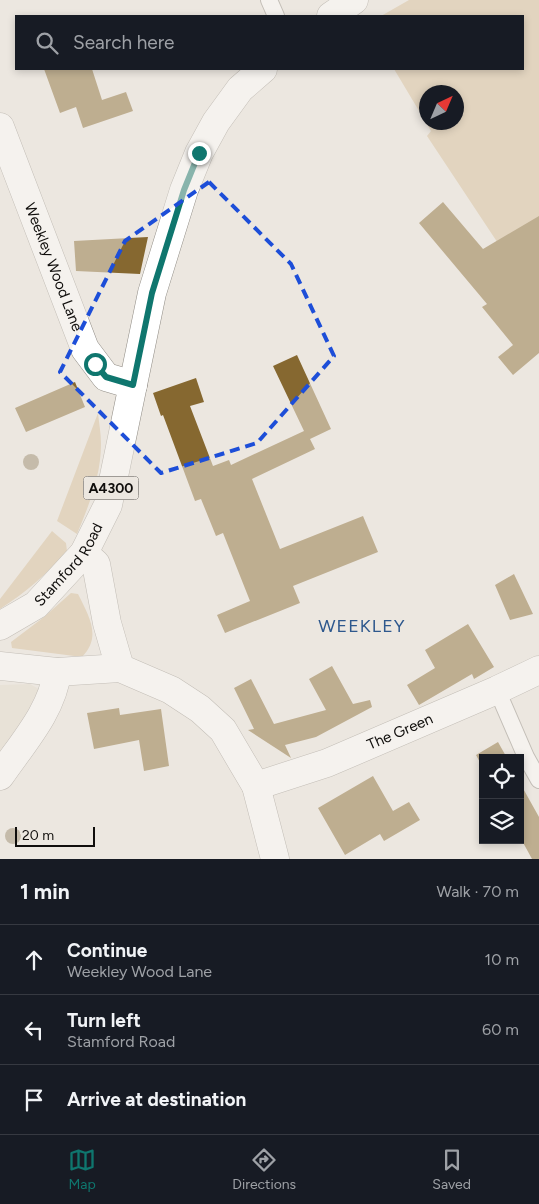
<!DOCTYPE html>
<meta charset="utf-8">
<style>
body{margin:0;font-family:Figtree,sans-serif;background:#242831;color:#f1f3f6}
.controls{position:absolute;right:15px;bottom:15px;display:grid;overflow:hidden;border-radius:0px;box-shadow:0 2px 8px #0003}
.controls button{width:45px;height:45px;display:grid;place-items:center;padding:0;border:0;border-bottom:1px solid #363941;background:#171b24;color:#f1f3f6;font:25px sans-serif}
.compass{position:absolute;left:419px;top:85px;width:45px;height:45px;border-radius:50%;background:#171b24;box-shadow:0 2px 8px #0003;rotate:44deg}
.scale{position:absolute;left:15px;bottom:12px;width:80px;box-sizing:border-box;padding-left:5px;border:2px solid #100e0c;border-top:0;font-size:14px;line-height:18px;white-space:nowrap;color:#100e0c;-webkit-text-stroke:4px #ece7e0;paint-order:stroke}
.stop{position:absolute;width:15px;height:15px;margin:-11px;border:4px solid #0f766e;border-radius:50%;background:#fff}
.stop.end{background:#0f766e;border-color:#fff;box-shadow:0 1px 5px #0008}
.list{margin:0;padding:0;list-style:none}
h2{display:flex;justify-content:space-between;align-items:center;height:65px;margin:0;padding:0 20px;font-size:21px}
h2 small{font-size:16px;font-weight:400;color:#9ea1a6}
.list li{display:grid;grid-template-columns:32px 1fr auto;gap:15px;align-items:center;box-sizing:border-box;height:70px;padding:0 20px;border-top:1px solid #363941}
.list b{display:block;font-size:19px;white-space:nowrap}
.list p{margin:0;font-size:16px;white-space:nowrap;color:#9ea1a6}
.list em{font-size:16px;font-style:normal;color:#9ea1a6}
.icon{flex:none;width:28px;height:28px;fill:none;stroke:currentColor;stroke-width:2;stroke-linecap:round;stroke-linejoin:round}
.map{position:relative;flex:none;width:539px;height:859px;overflow:hidden}
.search{position:absolute;background:#171b24;box-shadow:0 2px 8px #0003;left:15px;right:15px;top:15px;height:55px;display:flex;align-items:center;gap:12px;box-sizing:border-box;padding:0 18px;border-radius:0px;color:#9ea1a6;font-size:19px}
.sheet{height:275px;background:#171b24}
nav{display:flex;justify-content:space-around;align-items:center;box-sizing:border-box;height:70px;border-top:1px solid #363941;background:#171b24;font-size:14px;color:#9ea1a6}
nav a{display:grid;justify-items:center;gap:2px}
nav .on{color:#0f766e}
.map>svg:first-child{display:block}
.built{fill:#e3dbcd}
.green{fill:#d4bd98;fill-rule:evenodd}
.building{fill:#866830}
.lines{fill:none;stroke-linecap:round;stroke-linejoin:round}
.service-casing{stroke:#918d86;stroke-width:18}
.minor-casing{stroke:#918d86;stroke-width:29}
.primary-casing{stroke:#918d86;stroke-width:29}
.service{stroke:#fff;stroke-width:16}
.minor{stroke:#fff;stroke-width:28}
.primary{stroke:#fff;stroke-width:28}
.tree{fill:#958669}
.route{stroke:#0f766e;stroke-width:6}
.marked{fill:none;stroke:#1d4ed8;stroke-width:4;stroke-dasharray:10 6;stroke-linejoin:round}
.labels{text-anchor:middle;stroke-width:4.5;stroke-linejoin:round;paint-order:stroke}
.shield{fill:#ece7e0;stroke:#524f4c;stroke-width:1}
.shield-label{font-size:14px;font-weight:bold;fill:#100e0c}
.street-label{font-size:15px;fill:#100e0c;stroke:#ece7e0}
.quarter-label{font-size:18px;letter-spacing:1px;fill:#2e588d;stroke:#ece7e0}
</style>
<div class="map">
<svg width="539" height="859" viewBox="0 0 539 859">
<rect width="100%" height="100%" fill="#ece7e0"/>
<path class="built" d="M30,684L39,689L40,697L0,760V685Z"/>
<path class="green" d="M409,0H539V265L521,278L427,136L431,131L394,69H523V16H381ZM426,92H456V122H426Z
M98,413C99,423 101,433 101,444C101,476 89,505 77,534L57,521Z
M52,531L66,543L67,551C47,574 25,593 0,609V599Z
M71,593L78,594C89,616 102,637 82,657L12,648L11,642L44,617Z"/>
<path class="building" d="M44,69H92L102,100L126,92L133,111L83,128L76,107L60,113Z
M443,202L483,249L539,216V353L513,375L498,357L513,345L482,307L487,304L419,223Z
M148,237L140,274L76,271L74,241Z
M297,355L331,429L310,439L315,449L252,479L280,549L363,516L378,552L293,586L300,603L225,633L217,615L250,601L223,533L216,536L201,499L195,501L163,415L161,416L153,393L196,378L204,402L190,406L213,466L229,460L231,465L304,431L273,366Z
M75,382L85,407L26,432L15,408Z
M514,574L533,614L510,620L495,585Z
M468,624L494,667L474,679L472,674L419,705L407,685L435,668L425,650Z
M332,666L353,704L370,700L372,707L316,737L285,745L291,758L248,730L254,729L234,688L251,679L274,724L326,710L309,679Z
M119,708L120,715L161,709L169,766L144,771L139,740L94,749L87,713Z
M498,742L507,758H483V768L476,755Z
M373,776L393,811L409,802L420,820L384,841L380,834L345,855L318,808Z
M520,783L539,817V859H532L520,837Z"/>
<g class="lines">
<defs>
<path id="service" d="M269,0L276,16
M497,690L526,757L539,780"/>
<g id="minor">
<path id="s1" d="M0,127L85,349L106,377L133,385"/>
<path d="M84,553L96,564L107,623L120,668"/>
<path d="M0,666L57,672L120,668L171,690L200,709L223,730L256,786L275,859"/>
<path d="M0,776C21,745 53,710 57,672"/>
<path id="s2" d="M256,786L327,763L497,690L539,670"/>
</g>
<g id="primary">
<path d="M331,16L354,0"/>
<path id="s3" d="M0,626L36,605L84,553L108,505L152,293L184,190L199,153L216,122L240,89L263,69"/>
</g>
</defs>
<use href="#service" class="service-casing"/>
<use href="#minor" class="minor-casing"/>
<use href="#primary" class="primary-casing"/>
<use href="#service" class="service"/>
<use href="#minor" class="minor"/>
<use href="#primary" class="primary"/>
</g>
<g class="tree">
<circle cx="31" cy="462" r="8"/>
<circle cx="13" cy="836" r="8"/>
</g>
<g class="lines">
<path class="route" d="M95,364L106,377L133,385L152,293L184,190L199,153"/>
</g>
<path d="M0 0H539V859H0ZM209,182L291,264L334,356L257,443L161,473L60,372L125,241Z" fill="#ece7e0" fill-opacity=".55" fill-rule="evenodd"/>
<path class="marked" d="M209,182L291,264L334,356L257,443L161,473L60,372L125,241Z"/>
<g class="labels">
<rect class="shield" x="83.5" y="476.5" width="55" height="23" rx="4"/>
<g class="shield-label">
<text x="111" y="493">A4300</text>
</g>
<g class="street-label">
<text dy="5" stroke="none"><textPath href="#s1" startOffset="150">Weekley Wood Lane</textPath></text>
<text dy="5" stroke="none"><textPath href="#s3" startOffset="94">Stamford Road</textPath></text>
<text dy="5" stroke="none"><textPath href="#s2" startOffset="154">The Green</textPath></text>
</g>
<g class="quarter-label">
<text x="362" y="632">WEEKLEY</text>
</g>
</g>
</svg>
<div class="controls">
<button><svg class="icon" aria-label="locate" viewBox="0 0 24 24"><circle cx="12" cy="12" r="6"/><path d="M12 2v4M12 18v4M2 12h4M18 12h4"/></svg></button>
<button><svg class="icon" aria-label="layers" viewBox="0 0 24 24"><path d="M12 4l9 5-9 5-9-5zM3 14l9 5 9-5"/></svg></button>
</div>
<svg class="compass" viewBox="-18 -18 36 36"><path d="M0-13l5 13h-10z" fill="#e53935"/><path d="M0 13l5-13h-10z" fill="#9ea1a6"/></svg>
<div class="scale">20 m</div>
<div class="stop" style="left:95px;top:364px"></div>
<div class="stop end" style="left:199px;top:153px"></div>
<div class="search"><svg class="icon" aria-label="search" viewBox="0 0 24 24"><circle cx="10" cy="10" r="6"/><path d="M15 15l6 6"/></svg>Search here</div>
</div>
<section class="sheet">
<h2>1 min<small>Walk · 70 m</small></h2>
<ul class="list">
<li><svg class="icon" aria-label="ahead" viewBox="0 0 24 24"><path d="M12 20V5M6 11l6-6 6 6"/></svg><div><b>Continue</b><p>Weekley Wood Lane</p></div><em>10 m</em></li>
<li><svg class="icon" aria-label="left" viewBox="0 0 24 24"><path d="M17 20v-9H6M10 6l-5 5 5 5"/></svg><div><b>Turn left</b><p>Stamford Road</p></div><em>60 m</em></li>
<li><svg class="icon" aria-label="arrive" viewBox="0 0 24 24"><path d="M6 21V4h12l-3 4 3 4H6"/></svg><div><b>Arrive at destination</b></div></li>
</ul>
</section>
<nav>
<a class="on"><svg class="icon" aria-label="map" viewBox="0 0 24 24"><path d="M3 6l6-2 6 2 6-2v14l-6 2-6-2-6 2zM9 4v14M15 6v14"/></svg>Map</a>
<a><svg class="icon" aria-label="directions" viewBox="0 0 24 24"><path d="M12 3l9 9-9 9-9-9zM9 14v-3h6M13 9l2 2-2 2"/></svg>Directions</a>
<a><svg class="icon" aria-label="saved" viewBox="0 0 24 24"><path d="M7 4h10v16l-5-4-5 4z"/></svg>Saved</a>
</nav>
